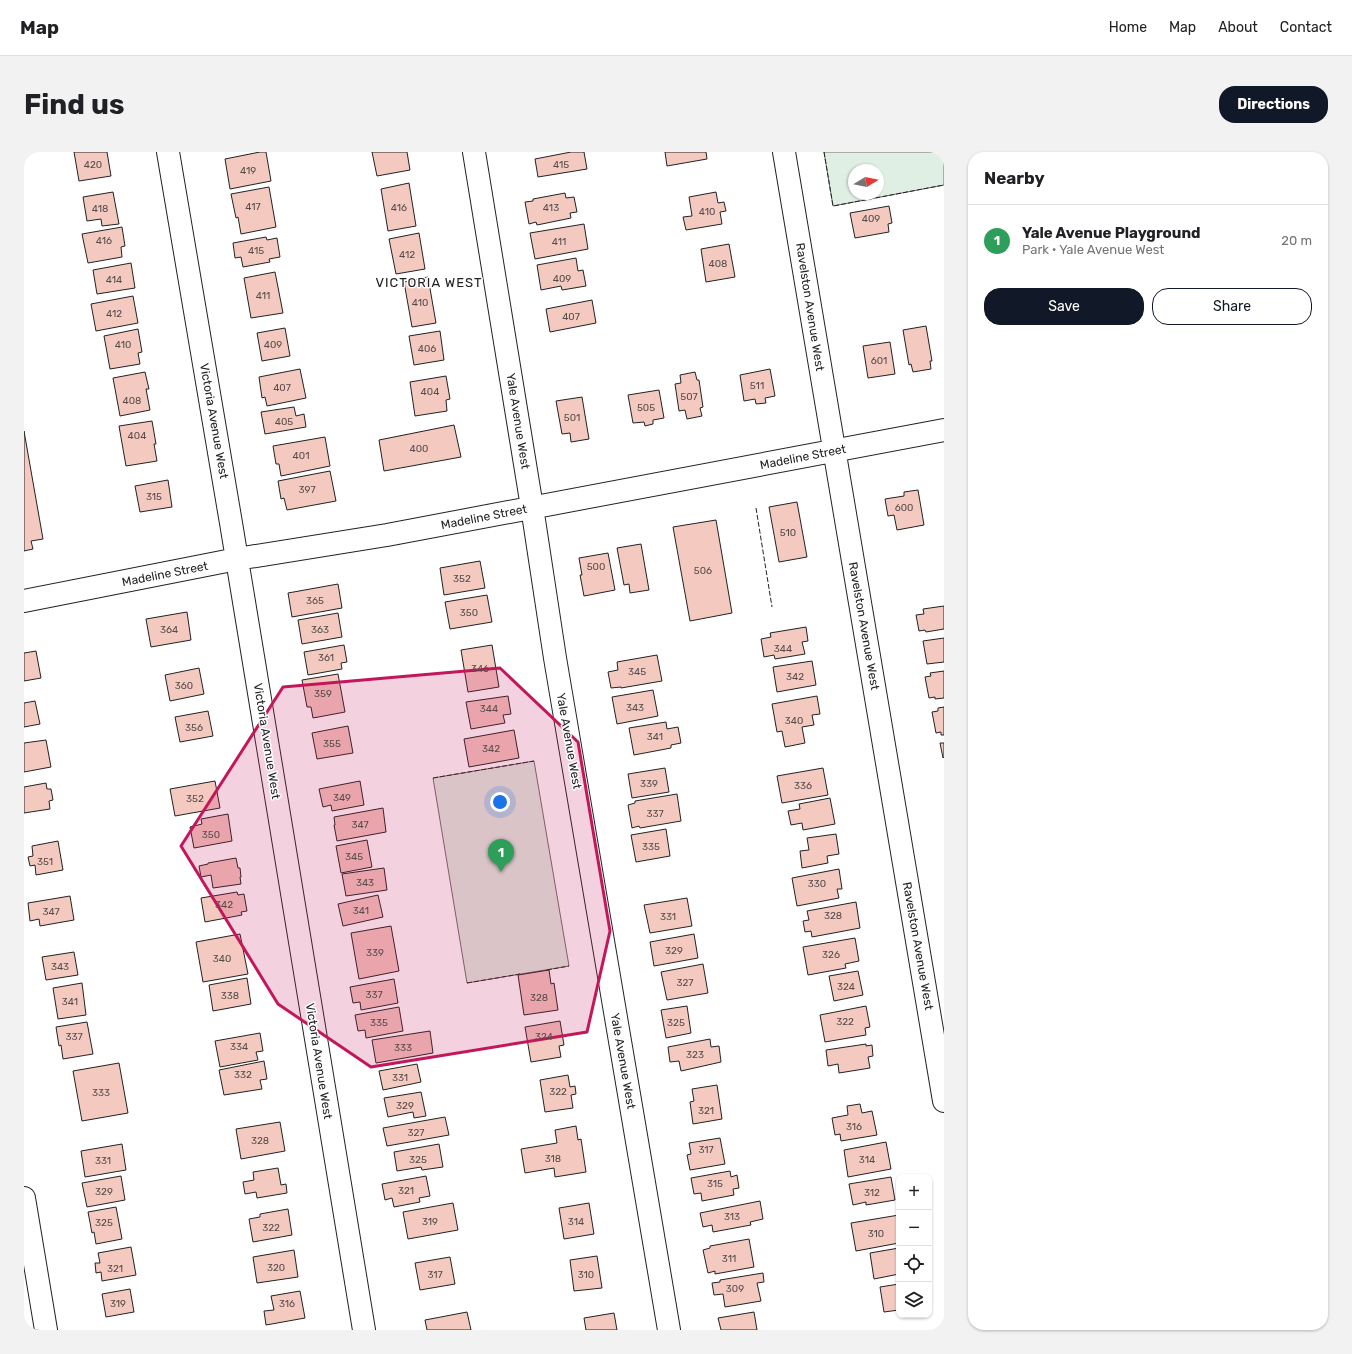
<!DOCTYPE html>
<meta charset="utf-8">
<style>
body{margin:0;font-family:Rubik,sans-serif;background:#f2f2f2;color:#202124}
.controls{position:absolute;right:12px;bottom:12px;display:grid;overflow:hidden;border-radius:8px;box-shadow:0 1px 3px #0004}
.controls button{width:36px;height:36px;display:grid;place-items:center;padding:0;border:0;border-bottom:1px solid #e0e0e0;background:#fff;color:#202124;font:20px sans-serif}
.compass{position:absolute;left:824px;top:12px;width:36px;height:36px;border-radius:50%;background:#fff;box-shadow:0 1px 3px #0004;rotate:80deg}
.you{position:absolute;left:476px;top:650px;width:14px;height:14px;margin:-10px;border:3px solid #fff;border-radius:50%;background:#1a73e8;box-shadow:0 0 0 6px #1a73e833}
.badge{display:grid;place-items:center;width:26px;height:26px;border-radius:50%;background:#111827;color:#fff;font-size:13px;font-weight:700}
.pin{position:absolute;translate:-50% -33px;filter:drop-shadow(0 1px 2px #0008)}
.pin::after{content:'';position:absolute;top:21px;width:14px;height:12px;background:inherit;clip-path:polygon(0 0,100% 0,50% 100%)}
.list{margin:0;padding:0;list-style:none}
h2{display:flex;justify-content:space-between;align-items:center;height:52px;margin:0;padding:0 16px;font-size:17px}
h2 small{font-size:13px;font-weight:400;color:#757577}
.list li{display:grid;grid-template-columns:26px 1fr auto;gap:12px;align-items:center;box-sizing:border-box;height:72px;padding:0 16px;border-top:1px solid #e0e0e0}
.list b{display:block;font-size:15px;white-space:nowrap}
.list p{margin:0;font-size:13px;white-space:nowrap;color:#757577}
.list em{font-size:13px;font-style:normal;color:#757577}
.actions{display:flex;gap:8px;padding:12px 16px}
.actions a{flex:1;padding:9px 0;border:1px solid #111827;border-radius:16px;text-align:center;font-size:14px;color:#111827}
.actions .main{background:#111827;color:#fff}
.icon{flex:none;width:22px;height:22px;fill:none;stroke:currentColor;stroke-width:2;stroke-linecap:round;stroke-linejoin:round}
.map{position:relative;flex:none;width:920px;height:1178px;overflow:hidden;border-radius:16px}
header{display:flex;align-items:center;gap:24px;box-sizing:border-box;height:56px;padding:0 20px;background:#fff;border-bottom:1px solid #e0e0e0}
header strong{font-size:19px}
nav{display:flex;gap:22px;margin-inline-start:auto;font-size:14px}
.intro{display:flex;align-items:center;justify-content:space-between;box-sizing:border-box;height:96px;padding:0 24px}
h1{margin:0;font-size:28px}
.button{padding:10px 18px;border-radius:16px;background:#111827;color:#fff;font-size:14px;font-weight:700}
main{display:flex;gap:24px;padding:0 24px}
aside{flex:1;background:#fff;border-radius:16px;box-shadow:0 1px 3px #0004}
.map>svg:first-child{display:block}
.green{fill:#e0efe3;stroke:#6f6f6f;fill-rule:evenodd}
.building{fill:#f3c9c0;stroke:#222}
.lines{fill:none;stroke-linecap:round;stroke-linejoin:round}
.minor-casing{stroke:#222;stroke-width:24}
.major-casing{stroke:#222;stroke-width:24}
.minor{stroke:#fff;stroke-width:22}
.major{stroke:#fff;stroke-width:22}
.fence{stroke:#222;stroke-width:1;stroke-dasharray:5 2;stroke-linecap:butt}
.marked{fill:#c2185b;fill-opacity:0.2;stroke:#c2185b;stroke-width:3;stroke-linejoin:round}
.labels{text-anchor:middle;stroke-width:3;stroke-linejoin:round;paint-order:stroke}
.number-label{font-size:10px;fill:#564c4a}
.street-label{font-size:12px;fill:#222;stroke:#fff}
.neighbourhood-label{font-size:13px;letter-spacing:1px;fill:#222;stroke:#fff}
</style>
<header>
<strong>Map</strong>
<nav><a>Home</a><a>Map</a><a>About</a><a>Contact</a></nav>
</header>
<div class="intro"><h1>Find us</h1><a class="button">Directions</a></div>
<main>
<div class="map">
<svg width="920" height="1178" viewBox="0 0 920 1178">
<rect width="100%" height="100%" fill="#fff"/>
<path class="green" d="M800,0H920V33L809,54ZM830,18H854V42H830Z
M510,609L545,814L443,831L409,626Z"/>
<path class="building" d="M50,0H83L87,24L55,29Z
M236,0H242L247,29L206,37L201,7Z
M348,0H383L386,18L353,24Z
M547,0H560L563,17L514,25L511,7Z
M641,0H682L683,7L643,14Z
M385,31L392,74L364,79L357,37Z
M245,35L252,75L217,82L214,65L212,66L207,42Z
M89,40L95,72L78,74L77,67L63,69L59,45Z
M692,40L694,51L700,50L702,59L696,60L698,72L662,78L659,65L668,64L665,45Z
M541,41L542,46L550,45L553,60L546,61L547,66L513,73L512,70L505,72L501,50L509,49V47Z
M865,54L868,71L864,72L865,80L831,86L826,61Z
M560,72L564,97L511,107L506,81Z
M98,75L101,94L97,95L98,105L64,111L58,82Z
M395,81L401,117L372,122L365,87Z
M242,85L243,88L253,86L256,105L245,107L246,110L219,115L217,105L211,106L209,91Z
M705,92L711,125L682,130L677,97Z
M552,106L554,119L559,118L562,134L538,138L537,134L517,138L513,113Z
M107,111L111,136L73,142L69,118Z
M251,120L259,161L227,166L220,126Z
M404,125L412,171L388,175L380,130Z
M109,144L114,171L72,179L67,152Z
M568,148L572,171L526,180L522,157Z
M902,174L908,209H906L907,217L889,220L887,212L885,213L879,178Z
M261,176L266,204L238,209L233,181Z
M114,177L118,200L114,201L116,212L86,217L80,184Z
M416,179L420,208L390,213L385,184Z
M866,190L871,222L844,226L839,194Z
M276,217L282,246L243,254L241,245L238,246L235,225Z
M746,217L751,244L741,246L742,251L732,252L731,247L720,249L716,223Z
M121,220L125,237H122L126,258L96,264L89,226Z
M671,220L673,228H675L679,255L676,256L678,264L663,267L661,258L655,259L651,232L657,231L656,223Z
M422,224L426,247L422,248L423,259L391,264L386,230Z
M635,238L640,266L629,268V272L621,274L620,270L609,271L604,243Z
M558,245L565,287L547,290L546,281L538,282L532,249Z
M270,255L272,264L280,262L282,275L241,282L237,260Z
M128,269L132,292H130L133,309L102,314L95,274Z
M430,273L437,305L360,319L355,288Z
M0,279L19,387L7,389L9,397L0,399Z
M301,285L306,314L257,324L255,312H252L249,294Z
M306,319L312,349L263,358L260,346L257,347L254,329Z
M144,328L148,355L116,360L111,334Z
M894,338L900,373L873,378L870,363L864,364L861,347L880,344V340Z
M773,350L783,405L755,410L745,355Z
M692,368L708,461L666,469L649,375Z
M617,392L625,438L606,441L605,432L600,433L593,396Z
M584,401L591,438L560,444L556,423H558L555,406Z
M456,409L461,436L420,443L416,416Z
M314,432L318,456L268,465L264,441Z
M463,443L468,470L426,477L421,450Z
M920,454V477L902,480L901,478L895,479L892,463L900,462L899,457Z
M163,460L167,488L127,495L122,467Z
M314,461L318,485L278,492L274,468Z
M782,475L784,489L778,490L781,502L751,507L750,503L740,505L737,487L747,485L746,481Z
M920,486V510L903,512L899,489Z
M320,493L323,510L317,511L318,517L284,523L280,500Z
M468,493L475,535L444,540L437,498Z
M12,499L17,526L0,529V501Z
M633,503L638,529L597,536V535L587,536L584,520L594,518L593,510Z
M788,509L792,533L753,540L749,515Z
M175,516L180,542L146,549L141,523Z
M920,519V546L911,547V545L905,546L901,525L907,524L906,521Z
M314,522L321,560L289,566L287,555H283L278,528Z
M629,538L634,564L593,572L588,545Z
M484,544L487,562L479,563L481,571L447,577L442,550Z
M793,544L796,562L788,563L790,573L778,575L781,591L761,595L758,579L753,580L748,552Z
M11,549L16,572L0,575V551Z
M920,555V583H917V580L912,581L908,560L914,559V556Z
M184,559L189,584L156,590L151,565Z
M642,570L643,577L654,575L657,591L647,593V596L610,603L605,576Z
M324,574L329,601L293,607L288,581Z
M490,578L495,606L445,615L440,587Z
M22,588L27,615L0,620V591Z
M916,591H920V605L919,606Z
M641,616L645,640L608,646L604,622Z
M799,616L804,643L758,651L753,624Z
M191,629L196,656L151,664L146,637Z
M336,629L340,653L308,659L307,653L299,655L295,637Z
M22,631L23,637H27L29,648L25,649L26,657L0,661V635Z
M653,642L657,669L616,676L615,674L608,676L604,653L611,651V649Z
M806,646L811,672L779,678L778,671L767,673L764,659L776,657L775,652Z
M359,656L362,680L313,689L310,673H311L310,665Z
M204,662L208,689L170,696L166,675L178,672L177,667Z
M642,677L646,704L612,710L607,683Z
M812,682L815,702L803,704L804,711L778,716L776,699L785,698L783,686Z
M343,688L348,715L317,721L312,694Z
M34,689L39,718L12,723L11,713L6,714L4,705L9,704L8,694Z
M212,706L214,716H216L217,725H216L217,732L189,736L187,723L177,725L175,714L184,712V711Z
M360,716L363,738L322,744L318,722Z
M815,717L818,737H813L815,746L773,754L768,726Z
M213,740L214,743L220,742L223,759L217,760L218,763L181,770L177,746Z
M354,743L359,765L319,774L314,752Z
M46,744L50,768L16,774L15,767L6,769L4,751Z
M663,746L668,774L626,781L620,753Z
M832,750L836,776L788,785L787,779L781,780L779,769L785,768L783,759Z
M367,774L375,819L335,827L327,781Z
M216,782L224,822L179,830L172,790Z
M670,782L674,806L630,814L626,790Z
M831,786L835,809L821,812L822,816L784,823L779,795Z
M50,800L54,823L22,828L18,805Z
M679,812L684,841L643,848L637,820Z
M525,818L527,832L530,831L534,858L500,863L494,823Z
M834,819L839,843L810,849L805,824Z
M223,826L227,852L189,859L185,833Z
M370,827L374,851L337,858L336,850L329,851L326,835Z
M58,831L62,863L34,867L29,836Z
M663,854L667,881L642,886L637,858Z
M842,854L846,875L841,876L842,883L801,890L796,863Z
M375,855L379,879L342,886L341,878L334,879L331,863Z
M536,869L540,893L535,894L537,905L507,910L501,875Z
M63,870L69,902L39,907L37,893L35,894L32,875Z
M406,879L409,901L352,911L348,888Z
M236,881L239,899L232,900L234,908L196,915L191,889Z
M686,887L687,895L695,894L697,910L657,919L655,909L646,910L644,895Z
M842,892V894L848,893L849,904L844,905L846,916L815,921L814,912L804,914L802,898Z
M240,909L243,927L236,928L238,937L200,943L195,918Z
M95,911L104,961L58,969L49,919Z
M393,912L397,930L359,938L355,919Z
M544,923L546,935L551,934L552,942L547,943L549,956L521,960L516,928Z
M693,933L698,967L669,972L666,950L670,949L668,937Z
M397,940L402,964L390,966L389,960L364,965L360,946Z
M836,952L838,961L848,959L853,983L817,989L816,982L811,983L808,966L824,963L823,954Z
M421,965L425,983L363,994L359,976Z
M256,970L261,999L217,1007L212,977Z
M552,974L554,988L557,987L562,1020L531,1025L530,1016L501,1021L497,997L533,991L531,978Z
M696,986L701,1012L666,1018L663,1003L667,1002L665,991Z
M862,990L867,1017L824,1025L820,998Z
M98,992L102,1018L61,1025L57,999Z
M415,992L419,1015L398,1018L397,1015L373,1019L370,1000Z
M254,1016L257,1033L262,1032L263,1041L233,1046L232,1040L221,1042L219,1030L230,1028L229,1020Z
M706,1019L707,1025L713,1023L715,1036L709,1037L710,1043L678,1049L677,1041L670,1042L667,1026Z
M97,1024L101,1048L63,1055L58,1031Z
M402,1024L406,1044L395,1046L396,1050L370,1055L368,1046L361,1048L358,1032Z
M867,1025L871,1048L842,1053V1050L829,1053L825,1032Z
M736,1049L739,1067L726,1070L727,1073L689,1080L688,1073L679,1075L676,1061Z
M429,1051L434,1078L384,1087L379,1060Z
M565,1051L570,1082L540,1087L535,1056Z
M92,1055L98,1087L72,1092L70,1080L68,1081L64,1060Z
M264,1057L268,1083L229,1090L225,1067L236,1065V1062Z
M875,1063V1091L832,1099L827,1071Z
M725,1087L730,1115L691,1122V1119L684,1121L679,1098L686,1096V1094Z
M107,1095L112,1123L78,1129L77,1120L72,1121L71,1111H76L74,1101Z
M875,1096V1122L850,1127L846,1101Z
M270,1098L274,1125L233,1131L229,1105Z
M573,1104L578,1136L550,1139L546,1108Z
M426,1105L431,1132L396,1138L391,1111Z
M739,1121L740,1130L733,1131L737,1149L701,1155L699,1142L690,1143L688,1131L696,1130V1128Z
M875,1132V1158L860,1160L856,1135Z
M106,1137L110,1160L82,1165L78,1142Z
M276,1139L281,1166L242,1173L240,1159L250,1158L247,1144Z
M443,1160L447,1178H403L401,1168Z
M730,1160L733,1178H697L694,1166Z
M590,1161L593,1178H562L560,1166Z"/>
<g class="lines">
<defs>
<path id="minor" d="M144,0L207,371L340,1178
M450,0L508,355L531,506L645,1178
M760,0L920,949
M0,449L213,407L363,383L920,278"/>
<path id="major" d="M0,1046L22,1178"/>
</defs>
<use href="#minor" class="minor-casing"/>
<use href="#major" class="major-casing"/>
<use href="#minor" class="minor"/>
<use href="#major" class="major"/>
<path class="fence" d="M800,0L809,54L920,33
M732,356L748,455
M409,626L510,609
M523,818L545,814
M443,831L496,822"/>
</g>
<path class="marked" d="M476,516L554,590L586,779L563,880L347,915L254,852L157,694L259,535Z"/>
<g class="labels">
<g class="number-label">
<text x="69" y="16">420</text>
<text x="537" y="16">415</text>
<text x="224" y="22">419</text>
<text x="229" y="58">417</text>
<text x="375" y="59">416</text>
<text x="527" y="59">413</text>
<text x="76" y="60">418</text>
<text x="683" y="63">410</text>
<text x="847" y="70">409</text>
<text x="80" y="92">416</text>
<text x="535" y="93">411</text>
<text x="232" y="102">415</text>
<text x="383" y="106">412</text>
<text x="694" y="115">408</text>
<text x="538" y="130">409</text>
<text x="90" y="131">414</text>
<text x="239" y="147">411</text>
<text x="396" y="154">410</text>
<text x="90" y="165">412</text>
<text x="547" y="168">407</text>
<text x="99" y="196">410</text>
<text x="249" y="196">409</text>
<text x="403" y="200">406</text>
<text x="855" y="212">601</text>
<text x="733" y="237">511</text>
<text x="258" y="239">407</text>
<text x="406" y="243">404</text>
<text x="665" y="248">507</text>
<text x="108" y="252">408</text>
<text x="622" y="259">505</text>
<text x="548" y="269">501</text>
<text x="260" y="273">405</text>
<text x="113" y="287">404</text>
<text x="395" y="300">400</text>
<text x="277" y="307">401</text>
<text x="283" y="341">397</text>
<text x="130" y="348">315</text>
<text x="880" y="359">600</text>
<text x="764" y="384">510</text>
<text x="572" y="418">500</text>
<text x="679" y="422">506</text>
<text x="438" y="430">352</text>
<text x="291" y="452">365</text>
<text x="445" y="464">350</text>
<text x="145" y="481">364</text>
<text x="296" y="481">363</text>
<text x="759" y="500">344</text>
<text x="302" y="509">361</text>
<text x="456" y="520">346</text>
<text x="613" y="523">345</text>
<text x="771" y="528">342</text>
<text x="160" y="537">360</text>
<text x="299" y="545">359</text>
<text x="611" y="559">343</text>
<text x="465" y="560">344</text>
<text x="770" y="572">340</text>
<text x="170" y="579">356</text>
<text x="631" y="588">341</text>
<text x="308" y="595">355</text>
<text x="467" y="600">342</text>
<text x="625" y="635">339</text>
<text x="779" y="637">336</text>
<text x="318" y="649">349</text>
<text x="171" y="650">352</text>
<text x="631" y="665">337</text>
<text x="336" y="676">347</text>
<text x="187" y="686">350</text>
<text x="627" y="698">335</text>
<text x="330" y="708">345</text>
<text x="21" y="713">351</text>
<text x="341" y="734">343</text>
<text x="793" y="735">330</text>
<text x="200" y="756">342</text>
<text x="337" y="762">341</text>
<text x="27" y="763">347</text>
<text x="809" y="767">328</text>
<text x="644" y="768">331</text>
<text x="650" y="802">329</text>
<text x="351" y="804">339</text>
<text x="807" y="806">326</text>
<text x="198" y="810">340</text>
<text x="36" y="818">343</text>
<text x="661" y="834">327</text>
<text x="822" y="838">324</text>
<text x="350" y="846">337</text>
<text x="206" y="847">338</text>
<text x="515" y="849">328</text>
<text x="46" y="853">341</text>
<text x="821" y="873">322</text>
<text x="355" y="874">335</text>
<text x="652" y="874">325</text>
<text x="50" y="888">337</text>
<text x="520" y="888">324</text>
<text x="215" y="898">334</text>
<text x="379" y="899">333</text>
<text x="671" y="906">323</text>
<text x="219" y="926">332</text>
<text x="376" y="929">331</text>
<text x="534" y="943">322</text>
<text x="77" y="944">333</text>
<text x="381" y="957">329</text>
<text x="682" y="962">321</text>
<text x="830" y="978">316</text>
<text x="392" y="984">327</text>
<text x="236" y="992">328</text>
<text x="682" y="1001">317</text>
<text x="529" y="1010">318</text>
<text x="394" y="1011">325</text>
<text x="843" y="1011">314</text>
<text x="79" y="1012">331</text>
<text x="691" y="1035">315</text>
<text x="382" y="1042">321</text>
<text x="80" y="1043">329</text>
<text x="848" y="1044">312</text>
<text x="708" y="1068">313</text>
<text x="406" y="1073">319</text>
<text x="552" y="1073">314</text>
<text x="80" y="1074">325</text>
<text x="247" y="1079">322</text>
<text x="852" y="1085">310</text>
<text x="705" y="1110">311</text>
<text x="252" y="1119">320</text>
<text x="91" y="1120">321</text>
<text x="411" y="1126">317</text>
<text x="562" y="1126">310</text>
<text x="711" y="1140">309</text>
<text x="94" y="1155">319</text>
<text x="263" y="1155">316</text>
</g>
<g class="street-label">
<text transform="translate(786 155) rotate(81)" y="4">Ravelston Avenue West</text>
<text transform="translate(190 269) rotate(80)" y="4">Victoria Avenue West</text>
<text transform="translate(494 269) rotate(81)" y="4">Yale Avenue West</text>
<text transform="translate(779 305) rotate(-11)" y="4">Madeline Street</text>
<text transform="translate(460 365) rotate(-11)" y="4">Madeline Street</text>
<text transform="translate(141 422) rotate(-11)" y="4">Madeline Street</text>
<text transform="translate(840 474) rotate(80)" y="4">Ravelston Avenue West</text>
<text transform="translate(243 589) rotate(81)" y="4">Victoria Avenue West</text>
<text transform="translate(545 589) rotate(80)" y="4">Yale Avenue West</text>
<text transform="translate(894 794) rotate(80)" y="4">Ravelston Avenue West</text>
<text transform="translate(295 909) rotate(81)" y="4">Victoria Avenue West</text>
<text transform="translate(599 909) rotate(80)" y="4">Yale Avenue West</text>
</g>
<g class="neighbourhood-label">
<text x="405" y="135">VICTORIA WEST</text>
</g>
</g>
</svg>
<div class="controls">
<button>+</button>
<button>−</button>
<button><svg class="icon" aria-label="locate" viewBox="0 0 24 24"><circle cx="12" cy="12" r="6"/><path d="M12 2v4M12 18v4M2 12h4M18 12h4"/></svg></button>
<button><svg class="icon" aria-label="layers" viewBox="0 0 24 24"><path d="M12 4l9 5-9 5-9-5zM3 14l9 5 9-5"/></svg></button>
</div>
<svg class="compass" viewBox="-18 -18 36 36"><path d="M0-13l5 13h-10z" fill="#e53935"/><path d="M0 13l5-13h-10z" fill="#757577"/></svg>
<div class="you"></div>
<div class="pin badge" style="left:477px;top:720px;background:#2e9e5b">1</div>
</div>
<aside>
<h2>Nearby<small></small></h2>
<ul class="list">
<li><span class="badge" style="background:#2e9e5b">1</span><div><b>Yale Avenue Playground</b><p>Park · Yale Avenue West</p></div><em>20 m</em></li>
</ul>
<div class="actions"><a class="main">Save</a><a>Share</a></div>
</aside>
</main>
